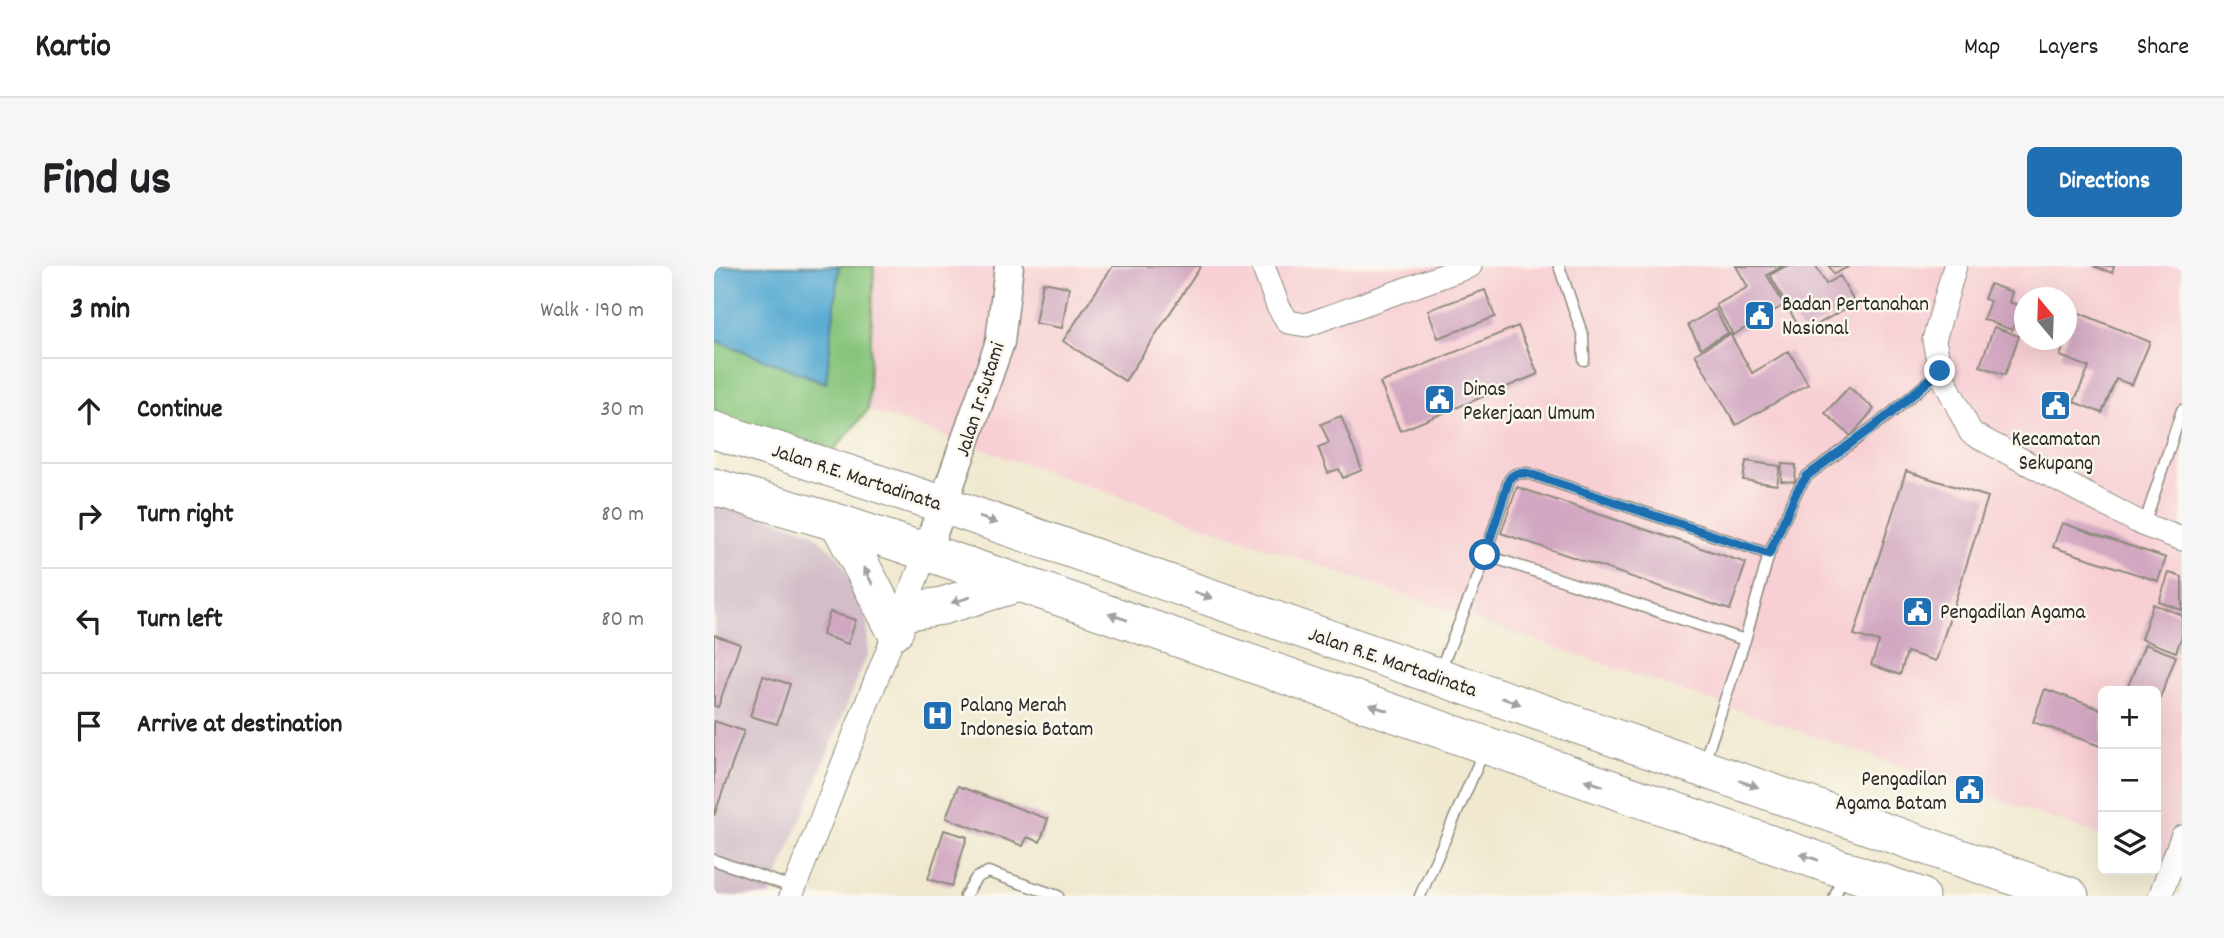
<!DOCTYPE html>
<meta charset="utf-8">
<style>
body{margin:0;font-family:Dekko,sans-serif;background:#f6f6f6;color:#202124}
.controls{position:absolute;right:21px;bottom:21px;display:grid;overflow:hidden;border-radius:10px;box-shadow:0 7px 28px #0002}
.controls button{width:63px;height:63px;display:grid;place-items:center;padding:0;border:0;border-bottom:2px solid #e0e0e0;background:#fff;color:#202124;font:35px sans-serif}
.compass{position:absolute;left:1300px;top:21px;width:63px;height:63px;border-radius:50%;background:#fff;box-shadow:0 7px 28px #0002;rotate:341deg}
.stop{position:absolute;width:21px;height:21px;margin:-16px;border:5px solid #1f6fb2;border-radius:50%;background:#fff}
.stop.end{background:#1f6fb2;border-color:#fff;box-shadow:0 2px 7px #0008}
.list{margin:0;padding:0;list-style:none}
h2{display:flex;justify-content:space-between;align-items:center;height:91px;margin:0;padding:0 28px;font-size:30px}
h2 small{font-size:23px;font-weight:400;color:#757577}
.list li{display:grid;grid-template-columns:46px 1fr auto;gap:21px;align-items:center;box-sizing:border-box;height:105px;padding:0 28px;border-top:2px solid #e0e0e0}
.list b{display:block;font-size:26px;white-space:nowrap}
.list em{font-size:23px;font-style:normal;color:#757577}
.icon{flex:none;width:38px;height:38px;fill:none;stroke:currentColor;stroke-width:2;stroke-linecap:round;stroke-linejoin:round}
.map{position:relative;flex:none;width:1468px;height:630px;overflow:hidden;border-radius:10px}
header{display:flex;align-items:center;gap:42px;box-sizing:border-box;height:98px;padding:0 35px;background:#fff;border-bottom:2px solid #e0e0e0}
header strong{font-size:33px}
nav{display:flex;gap:38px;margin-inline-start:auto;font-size:24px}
.intro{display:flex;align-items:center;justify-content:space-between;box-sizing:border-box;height:168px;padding:0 42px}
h1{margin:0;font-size:49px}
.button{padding:18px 32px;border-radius:10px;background:#1f6fb2;color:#fff;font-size:24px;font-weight:700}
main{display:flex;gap:42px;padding:0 42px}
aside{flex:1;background:#fff;border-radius:10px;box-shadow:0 7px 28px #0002}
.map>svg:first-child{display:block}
.built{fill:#f7cfd4;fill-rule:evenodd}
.industrial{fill:#d2bdc8}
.green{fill:#87c57b;stroke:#597853;stroke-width:2}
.water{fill:#58abd3;stroke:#426b7f;stroke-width:2}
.building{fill:#d1a7c1}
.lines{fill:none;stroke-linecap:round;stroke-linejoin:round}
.service-casing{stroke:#8e8a7e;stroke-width:13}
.minor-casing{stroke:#8e8a7e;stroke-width:25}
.tertiary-casing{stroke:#8e8a7e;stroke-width:31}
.trunk-casing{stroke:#8e8a7e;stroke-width:39}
.service{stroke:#fff;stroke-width:10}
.minor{stroke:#fff;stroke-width:23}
.tertiary{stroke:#fff;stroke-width:28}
.trunk{stroke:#fff;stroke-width:37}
.oneway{fill:#a0a0a0}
.route{stroke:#1f6fb2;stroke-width:9}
.labels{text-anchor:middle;stroke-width:5;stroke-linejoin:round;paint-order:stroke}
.poi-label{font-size:21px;fill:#2b2b2b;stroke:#fbf7ec;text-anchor:start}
.street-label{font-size:21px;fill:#2b2b2b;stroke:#fbf7ec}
</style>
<header>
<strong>Kartio</strong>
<nav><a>Map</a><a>Layers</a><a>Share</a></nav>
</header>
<div class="intro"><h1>Find us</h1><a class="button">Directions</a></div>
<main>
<aside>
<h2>3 min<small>Walk · 190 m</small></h2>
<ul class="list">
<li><svg class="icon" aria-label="ahead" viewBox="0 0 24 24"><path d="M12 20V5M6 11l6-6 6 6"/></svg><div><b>Continue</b></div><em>30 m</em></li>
<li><svg class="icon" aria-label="right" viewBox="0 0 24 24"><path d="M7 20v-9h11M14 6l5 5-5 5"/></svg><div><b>Turn right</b></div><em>80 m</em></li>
<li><svg class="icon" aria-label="left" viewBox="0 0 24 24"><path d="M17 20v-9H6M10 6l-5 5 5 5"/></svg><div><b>Turn left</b></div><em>80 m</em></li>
<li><svg class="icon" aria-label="arrive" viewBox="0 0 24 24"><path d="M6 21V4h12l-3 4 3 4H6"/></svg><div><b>Arrive at destination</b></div></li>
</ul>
</aside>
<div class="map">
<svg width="1468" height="630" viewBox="0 0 1468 630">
<rect width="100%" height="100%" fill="#fbf7ec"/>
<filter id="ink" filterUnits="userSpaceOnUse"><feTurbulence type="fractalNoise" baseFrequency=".0143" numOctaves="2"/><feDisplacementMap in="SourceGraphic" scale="14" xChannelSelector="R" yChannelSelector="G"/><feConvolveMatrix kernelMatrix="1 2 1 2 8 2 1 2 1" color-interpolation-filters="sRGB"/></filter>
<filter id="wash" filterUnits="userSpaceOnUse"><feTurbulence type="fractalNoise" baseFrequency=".00686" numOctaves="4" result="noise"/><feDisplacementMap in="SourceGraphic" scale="28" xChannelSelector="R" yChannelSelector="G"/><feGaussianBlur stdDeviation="1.57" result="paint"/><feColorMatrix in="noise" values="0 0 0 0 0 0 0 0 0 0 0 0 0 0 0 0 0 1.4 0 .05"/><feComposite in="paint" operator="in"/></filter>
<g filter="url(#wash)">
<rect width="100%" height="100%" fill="#f0e9d0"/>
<path class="built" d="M160,0H1468V598L1442,588V425H1389V570L154,144ZM1310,32H1352V74H1310Z"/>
<path class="industrial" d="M0,234L96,265L125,291L153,341L154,387L56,630H0Z"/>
<path class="green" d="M0,0H160L154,144L108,198L0,164Z"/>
<path class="water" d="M0,0H125L112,117L0,74Z"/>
<g id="blocks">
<path class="building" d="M399,0H487L411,115L349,75Z
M1022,0H1069L1053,9L1070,39L1019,69L1002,39L1034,21Z
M1072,0H1102L1112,18L1126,10L1141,37L1088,67L1056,9Z
M1115,0H1136L1120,8Z
M1379,0H1400L1398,7Z
M329,16L355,21L348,62L321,57Z
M1276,18L1298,26L1295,36L1307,40L1298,64L1269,53L1276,35L1270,33Z
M771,24L781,51L724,72L714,44Z
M1001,43L1014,67L987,82L974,59Z
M1363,46L1436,76L1418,119L1402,113L1388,147L1360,136L1375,101L1346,90Z
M804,60L824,108L686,165L666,117Z
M1280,61L1305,70L1291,109L1266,100Z
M1016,68L1038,107L1075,85L1094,118L1022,159L981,88Z
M1135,121L1160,143L1137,170L1111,147Z
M627,150L648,204L629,212L625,203L614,207L604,181L615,177L607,158Z
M1032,195L1066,200L1063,219L1029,214Z
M1068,198L1082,199L1081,216L1067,215Z
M1192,205L1274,231L1222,395L1193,386L1186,409L1157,399L1165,376L1140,369Z
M803,221L1032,297L1016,344L787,267Z
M1348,257L1452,292L1444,315L1339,281Z
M1455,307L1468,311V344L1445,336Z
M1439,338L1468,349V370L1462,386L1427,373Z
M116,346L142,354L134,378L108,369Z
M0,369L26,378L4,441L0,440Z
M1431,378L1462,390L1442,443V425H1412Z
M49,410L76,418L63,458L36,450Z
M1331,423L1389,444V481L1319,456Z
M0,455L30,465L0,550Z
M244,520L334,553L326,576L313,571L309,580L232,552Z
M230,564L253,571L238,620L214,613Z"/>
</g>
</g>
<g filter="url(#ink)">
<use href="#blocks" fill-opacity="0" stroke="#8e8a7e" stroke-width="2"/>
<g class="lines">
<defs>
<path id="service" d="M845,0L869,70L870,94
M1430,259L1468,144
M771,289L1031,374
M726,404L765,309L795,214C799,207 805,207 813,207L1055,288
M990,496L1031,374L1055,288L1083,225L1093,210L1175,149L1226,106
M0,594L80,622
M251,630L262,612L274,606L344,630
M706,630L770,485
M1121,630L1129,610"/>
<path id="minor" d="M549,0L564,40L574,56L592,59L756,0
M1241,0L1220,74L1226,105L1257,167L1430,259L1468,273
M77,630L212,287
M1446,630L1468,571"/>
<path id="tertiary" d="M212,287L286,76L295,0"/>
<path id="trunk" d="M0,164L230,239L1356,630
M0,221L125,257L305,317L1206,630
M125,257L181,364
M189,346L228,340L305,317"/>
</defs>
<use href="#service" class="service-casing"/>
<use href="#minor" class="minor-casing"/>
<use href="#tertiary" class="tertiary-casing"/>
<use href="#trunk" class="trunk-casing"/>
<use href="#service" class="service"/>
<use href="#minor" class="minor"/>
<use href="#tertiary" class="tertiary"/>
<use href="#trunk" class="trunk"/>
</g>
<defs><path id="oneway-solid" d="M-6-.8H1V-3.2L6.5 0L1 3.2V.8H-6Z" transform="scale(1.75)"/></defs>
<g class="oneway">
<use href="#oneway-solid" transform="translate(274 254) rotate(19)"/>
<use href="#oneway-solid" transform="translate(154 310) rotate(-118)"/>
<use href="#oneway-solid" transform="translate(489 329) rotate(19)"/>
<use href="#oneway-solid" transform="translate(247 334) rotate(163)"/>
<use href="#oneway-solid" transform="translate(404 351) rotate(-161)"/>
<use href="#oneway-solid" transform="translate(797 435) rotate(19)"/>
<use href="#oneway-solid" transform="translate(665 442) rotate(-161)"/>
<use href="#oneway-solid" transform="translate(880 517) rotate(-161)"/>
<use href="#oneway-solid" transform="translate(1035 518) rotate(19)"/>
<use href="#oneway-solid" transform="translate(1095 591) rotate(-161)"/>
</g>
</g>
<g class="lines" filter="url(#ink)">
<path class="route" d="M771,289L795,214C799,207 805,207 813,207L1055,288L1083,225L1093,210L1175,149L1226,105"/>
</g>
<defs>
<symbol id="civic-square" viewBox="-11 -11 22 22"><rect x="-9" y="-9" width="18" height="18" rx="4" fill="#1f6fb2" stroke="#fbf7ec"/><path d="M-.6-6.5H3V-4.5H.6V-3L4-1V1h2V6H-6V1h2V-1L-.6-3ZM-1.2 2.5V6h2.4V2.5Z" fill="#fff"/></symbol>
<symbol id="hospital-square" viewBox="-11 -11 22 22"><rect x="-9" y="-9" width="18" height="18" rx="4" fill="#1f6fb2" stroke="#fbf7ec"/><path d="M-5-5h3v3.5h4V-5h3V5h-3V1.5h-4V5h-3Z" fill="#fff"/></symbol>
</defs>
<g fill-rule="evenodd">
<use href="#civic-square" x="1028" y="32" width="35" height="35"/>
<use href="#civic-square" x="708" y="116" width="35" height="35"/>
<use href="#civic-square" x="1324" y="122" width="35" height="35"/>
<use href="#civic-square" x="1186" y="328" width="35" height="35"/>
<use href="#hospital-square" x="206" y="432" width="35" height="35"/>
<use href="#civic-square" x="1238" y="506" width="35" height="35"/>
</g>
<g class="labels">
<g class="poi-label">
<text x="1068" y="44">Badan Pertanahan<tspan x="1068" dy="24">Nasional</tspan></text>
<text x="749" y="129">Dinas<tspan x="749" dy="24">Pekerjaan Umum</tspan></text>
<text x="1342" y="179" text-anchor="middle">Kecamatan<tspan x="1342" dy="24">Sekupang</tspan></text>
<text x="1226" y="352">Pengadilan Agama</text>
<text x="246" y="445">Palang Merah<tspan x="246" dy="24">Indonesia Batam</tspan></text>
<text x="1233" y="519" text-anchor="end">Pengadilan<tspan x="1233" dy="24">Agama Batam</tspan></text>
</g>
<g class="street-label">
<text transform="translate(265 133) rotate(-72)" y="7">Jalan Ir.Sutami</text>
<text transform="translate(143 210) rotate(18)" y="7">Jalan R.E. Martadinata</text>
<text transform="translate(679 395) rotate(19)" y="7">Jalan R.E. Martadinata</text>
</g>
</g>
</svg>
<div class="controls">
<button>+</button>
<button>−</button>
<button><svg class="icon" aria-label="layers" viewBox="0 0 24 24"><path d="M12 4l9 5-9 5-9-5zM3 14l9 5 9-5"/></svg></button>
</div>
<svg class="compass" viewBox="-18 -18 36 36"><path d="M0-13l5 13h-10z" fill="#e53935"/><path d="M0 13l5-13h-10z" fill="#757577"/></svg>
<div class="stop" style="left:771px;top:289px"></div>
<div class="stop end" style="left:1226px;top:105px"></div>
</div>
</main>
